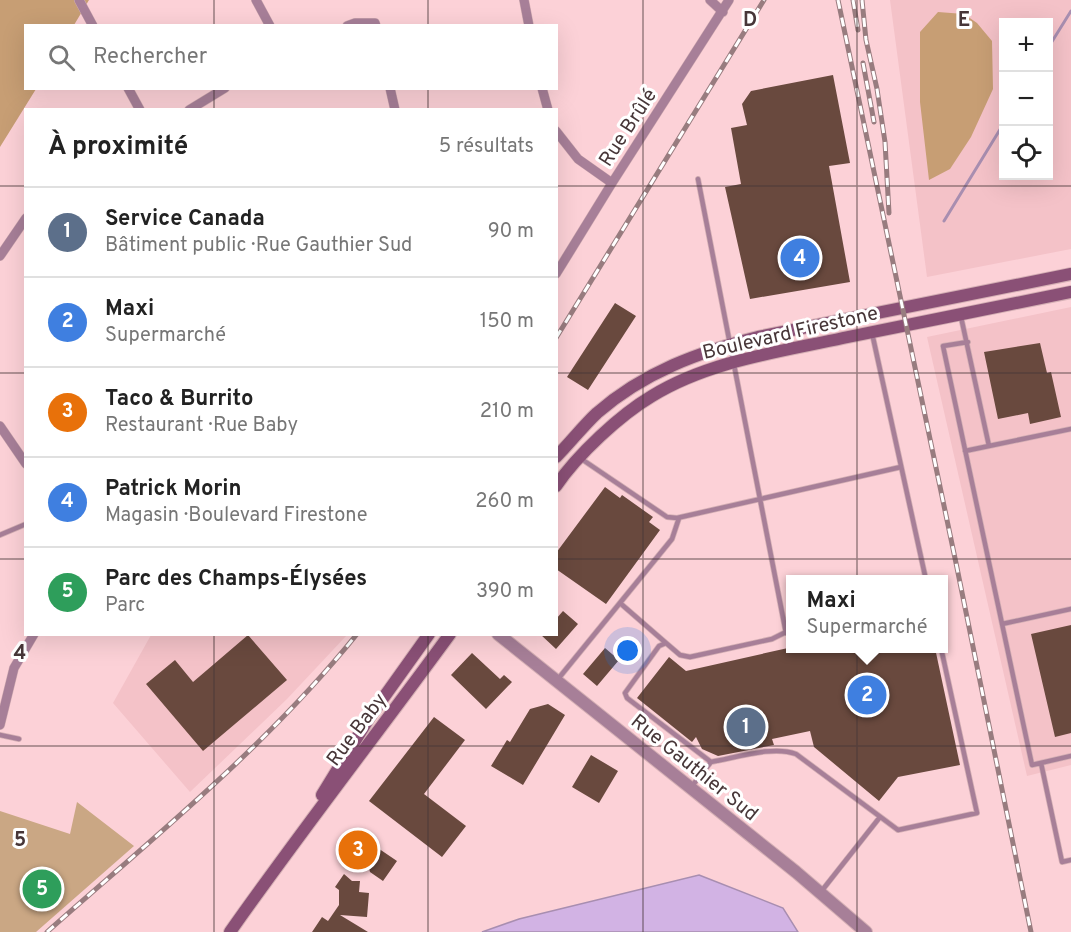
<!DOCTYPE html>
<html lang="fr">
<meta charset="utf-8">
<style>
body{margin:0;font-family:Overpass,sans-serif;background:#f6f6f6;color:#222}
.controls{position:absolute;right:18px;top:18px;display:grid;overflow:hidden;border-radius:0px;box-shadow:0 6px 24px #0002}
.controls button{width:54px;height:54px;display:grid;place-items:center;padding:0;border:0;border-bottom:2px solid #e0e0e0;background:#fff;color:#222;font:30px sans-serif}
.you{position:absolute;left:628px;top:651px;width:21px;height:21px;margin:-15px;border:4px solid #fff;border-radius:50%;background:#1a73e8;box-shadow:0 0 0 9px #1a73e833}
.badge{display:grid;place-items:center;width:39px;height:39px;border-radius:50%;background:#317b49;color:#fff;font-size:20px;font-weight:700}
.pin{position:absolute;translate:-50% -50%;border:3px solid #fff;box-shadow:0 2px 6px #0006}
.popup{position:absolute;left:786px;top:575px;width:162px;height:78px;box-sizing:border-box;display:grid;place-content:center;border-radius:0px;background:#fff;filter:drop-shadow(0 2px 4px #0005);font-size:20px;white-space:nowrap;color:#767676}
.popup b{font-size:22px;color:#222}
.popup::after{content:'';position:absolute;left:50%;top:100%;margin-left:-12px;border:12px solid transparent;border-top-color:#fff}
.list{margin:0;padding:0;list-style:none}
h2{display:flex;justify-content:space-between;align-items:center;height:78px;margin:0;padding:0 24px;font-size:26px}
h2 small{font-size:20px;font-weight:400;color:#767676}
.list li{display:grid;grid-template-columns:39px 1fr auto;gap:18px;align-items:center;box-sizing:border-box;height:90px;padding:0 24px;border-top:2px solid #e0e0e0}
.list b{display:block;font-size:22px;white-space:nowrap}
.list p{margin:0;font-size:20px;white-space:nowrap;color:#767676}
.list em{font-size:20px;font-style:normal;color:#767676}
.icon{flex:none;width:33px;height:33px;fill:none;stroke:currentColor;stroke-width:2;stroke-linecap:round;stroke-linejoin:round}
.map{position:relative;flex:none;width:1071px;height:932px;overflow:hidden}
.search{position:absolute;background:#fff;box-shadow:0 6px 24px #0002;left:24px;top:24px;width:534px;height:66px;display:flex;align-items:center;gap:15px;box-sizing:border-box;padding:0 21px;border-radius:0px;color:#767676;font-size:22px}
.panel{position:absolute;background:#fff;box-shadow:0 6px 24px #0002;left:24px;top:108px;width:534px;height:528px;border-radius:0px}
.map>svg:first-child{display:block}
.built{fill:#f4c2c8;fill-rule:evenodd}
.green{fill:#caa784}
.forest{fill:#c79e74}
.water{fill:#d2b3e4;stroke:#a88eb0;stroke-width:1.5}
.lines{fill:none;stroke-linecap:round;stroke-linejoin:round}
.stream{stroke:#a88eb0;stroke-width:3}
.building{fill:#69493e}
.service-casing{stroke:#d4afb4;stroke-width:6}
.minor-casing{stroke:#d4afb4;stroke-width:10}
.tertiary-casing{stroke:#d4afb4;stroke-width:14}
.secondary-casing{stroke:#d4afb4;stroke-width:14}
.service{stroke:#a77f98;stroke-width:4.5}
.minor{stroke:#a77f98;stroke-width:9}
.tertiary{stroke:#a77f98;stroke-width:12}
.secondary{stroke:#8a5076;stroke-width:12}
.rail-casing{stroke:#987c7f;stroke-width:5}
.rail{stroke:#fff;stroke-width:3;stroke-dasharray:9;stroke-linecap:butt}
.grid{fill:none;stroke:#473638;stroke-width:1.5;stroke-opacity:0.55}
.labels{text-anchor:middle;stroke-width:6;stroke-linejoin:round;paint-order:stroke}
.street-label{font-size:20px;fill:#473638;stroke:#fff}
.grid-label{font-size:20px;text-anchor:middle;font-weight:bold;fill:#473638;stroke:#fff;stroke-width:6;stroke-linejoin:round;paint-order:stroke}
</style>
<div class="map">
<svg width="1071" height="932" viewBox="0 0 1071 932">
<rect width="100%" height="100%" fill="#fcd1d7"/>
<path class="built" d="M890,0H1071V249L927,277ZM1004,22H1048V176H1004Z
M1071,307V765L1027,776L927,337Z
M151,635H347L287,699L190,792L113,703Z"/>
<path class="green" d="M77,802L134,846L36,932H0V811L70,834Z"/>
<path class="forest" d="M0,0H89L74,25L26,26V88L36,89L0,147Z
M938,12L964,14L977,23L992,41L993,89L971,137L950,169L929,180L920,102V32Z"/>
<path class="water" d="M699,875L783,908L798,932H482L519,919Z"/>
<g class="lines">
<path class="stream" d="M1048,48L1071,11
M944,221L1004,123"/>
</g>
<path class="building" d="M833,75L850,163L829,166L850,282L750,299L725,187L741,184L731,128L747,125L742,104L751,91Z
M615,303L636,316L588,390L567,377Z
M1040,343L1047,373L1051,372L1061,417L1030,424L1028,413L998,419L984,352Z
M605,487L620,498L622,495L653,517L649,522L660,530L606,604L556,569V553Z
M563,611L578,624L556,649L540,634H556V619Z
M1071,625V733L1055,737L1031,634Z
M248,635L287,680L203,751L146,684L175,660L193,682Z
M605,648L619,660L597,686L583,674Z
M788,648H935L960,765L898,777L879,801L814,747L810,731L772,739L774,745L718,756L702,749L696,737L692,742L637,698L669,657L686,671Z
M472,653L500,679L504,675L512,682L486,709L451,675Z
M548,704L565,715L523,785L491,766L507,740L510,742L530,709Z
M434,717L465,740L424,794L466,826L442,857L369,801Z
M591,755L618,771L599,803L572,787Z
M366,840L397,861L383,881L370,872L368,865L357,853Z
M344,874L352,881H360L359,892L369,893L367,917L340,915L368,932H312L322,917L328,921L339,905V890L335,887Z"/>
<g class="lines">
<defs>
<path id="service" d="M698,179L786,633
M961,317L989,446L1071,429
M872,333L926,580
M968,342L943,346L1032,765L1071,756
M965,451L989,446
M580,458L667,517L677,518L901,467
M0,535L26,524
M620,603L666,643
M1002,624L1071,609
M790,630L772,639L690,657L680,655L666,643L659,646L625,693L627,698L711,762C735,758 773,745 796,754L898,830L977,813L941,648
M558,679L672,539L679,518
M0,735L19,739
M1041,763L1062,862L1071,860
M692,786L711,762
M820,893L880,817"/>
<path id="minor" d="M79,0L93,26
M256,0L270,26
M524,0L529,26
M710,0L723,12
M347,26L355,23H375L376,26
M128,88L140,110
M390,88L395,110
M542,88L548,110
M189,110L225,88
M556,131L578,159L612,183
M0,256L26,218
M556,274L612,183L729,0
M0,426L26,464
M0,725L14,668L34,634"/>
<path id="tertiary" d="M498,634L796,872L866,932"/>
<path id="secondary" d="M556,457C570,443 583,426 597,413C644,372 699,352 758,337L1071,274
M556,486C578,454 620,415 652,396C709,361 779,352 843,338C919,323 995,307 1071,292
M322,795L369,718L429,634
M230,932C301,831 377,734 450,634"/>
</defs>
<use href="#service" class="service-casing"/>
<use href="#minor" class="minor-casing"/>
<use href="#tertiary" class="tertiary-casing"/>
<use href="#secondary" class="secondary-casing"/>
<use href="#service" class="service"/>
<use href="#minor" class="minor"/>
<use href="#tertiary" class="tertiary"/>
<use href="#secondary" class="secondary"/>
<defs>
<path id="rail" d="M838,0L956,563L1031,932
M853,0L858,30
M862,0L866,40L877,89L885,142L889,213
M863,63L874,122
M556,338L764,0
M47,932C154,837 267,746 357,634"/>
</defs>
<use href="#rail" class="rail-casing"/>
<use href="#rail" class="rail"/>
</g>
<path class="grid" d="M214,0V26M428,0V26M643,0V932M857,0V932M214,88V110M428,88V110M0,186H26M556,186H1071M0,373H26M556,373H1071M0,559H26M556,559H1071M214,634V932M428,634V932M0,746H1071"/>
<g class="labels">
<g class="street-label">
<text transform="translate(627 127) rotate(-57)" y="7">Rue Brûlé</text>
<text transform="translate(790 332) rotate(-13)" y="7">Boulevard Firestone</text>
<text transform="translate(356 729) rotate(-53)" y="7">Rue Baby</text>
<text transform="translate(695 767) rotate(39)" y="7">Rue Gauthier Sud</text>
</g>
</g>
<g class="grid-label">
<text x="750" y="26">D</text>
<text x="964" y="26">E</text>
<text x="20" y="659">4</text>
<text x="20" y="846">5</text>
</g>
</svg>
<div class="controls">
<button>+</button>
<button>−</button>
<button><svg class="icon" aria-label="locate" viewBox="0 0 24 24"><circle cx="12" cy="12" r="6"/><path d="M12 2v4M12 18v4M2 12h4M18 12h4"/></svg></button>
</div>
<div class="you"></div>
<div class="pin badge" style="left:746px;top:727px;background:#5c6f8a">1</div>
<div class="pin badge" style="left:867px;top:695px;background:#3f7fe0">2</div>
<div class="popup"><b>Maxi</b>Supermarché</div>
<div class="pin badge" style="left:358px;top:850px;background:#e8710a">3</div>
<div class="pin badge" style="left:800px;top:258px;background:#3f7fe0">4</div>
<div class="pin badge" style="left:42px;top:889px;background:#2e9e5b">5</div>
<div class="search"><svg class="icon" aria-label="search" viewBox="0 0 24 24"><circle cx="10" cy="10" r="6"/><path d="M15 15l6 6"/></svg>Rechercher</div>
<section class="panel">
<h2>À proximité<small>5 résultats</small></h2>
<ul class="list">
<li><span class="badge" style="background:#5c6f8a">1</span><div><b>Service Canada</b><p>Bâtiment public · Rue Gauthier Sud</p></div><em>90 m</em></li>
<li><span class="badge" style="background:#3f7fe0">2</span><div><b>Maxi</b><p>Supermarché</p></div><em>150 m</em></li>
<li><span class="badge" style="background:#e8710a">3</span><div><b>Taco &amp; Burrito</b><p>Restaurant · Rue Baby</p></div><em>210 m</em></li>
<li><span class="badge" style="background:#3f7fe0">4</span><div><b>Patrick Morin</b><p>Magasin · Boulevard Firestone</p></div><em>260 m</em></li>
<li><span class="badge" style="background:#2e9e5b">5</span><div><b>Parc des Champs-Élysées</b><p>Parc</p></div><em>390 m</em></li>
</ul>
</section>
</div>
